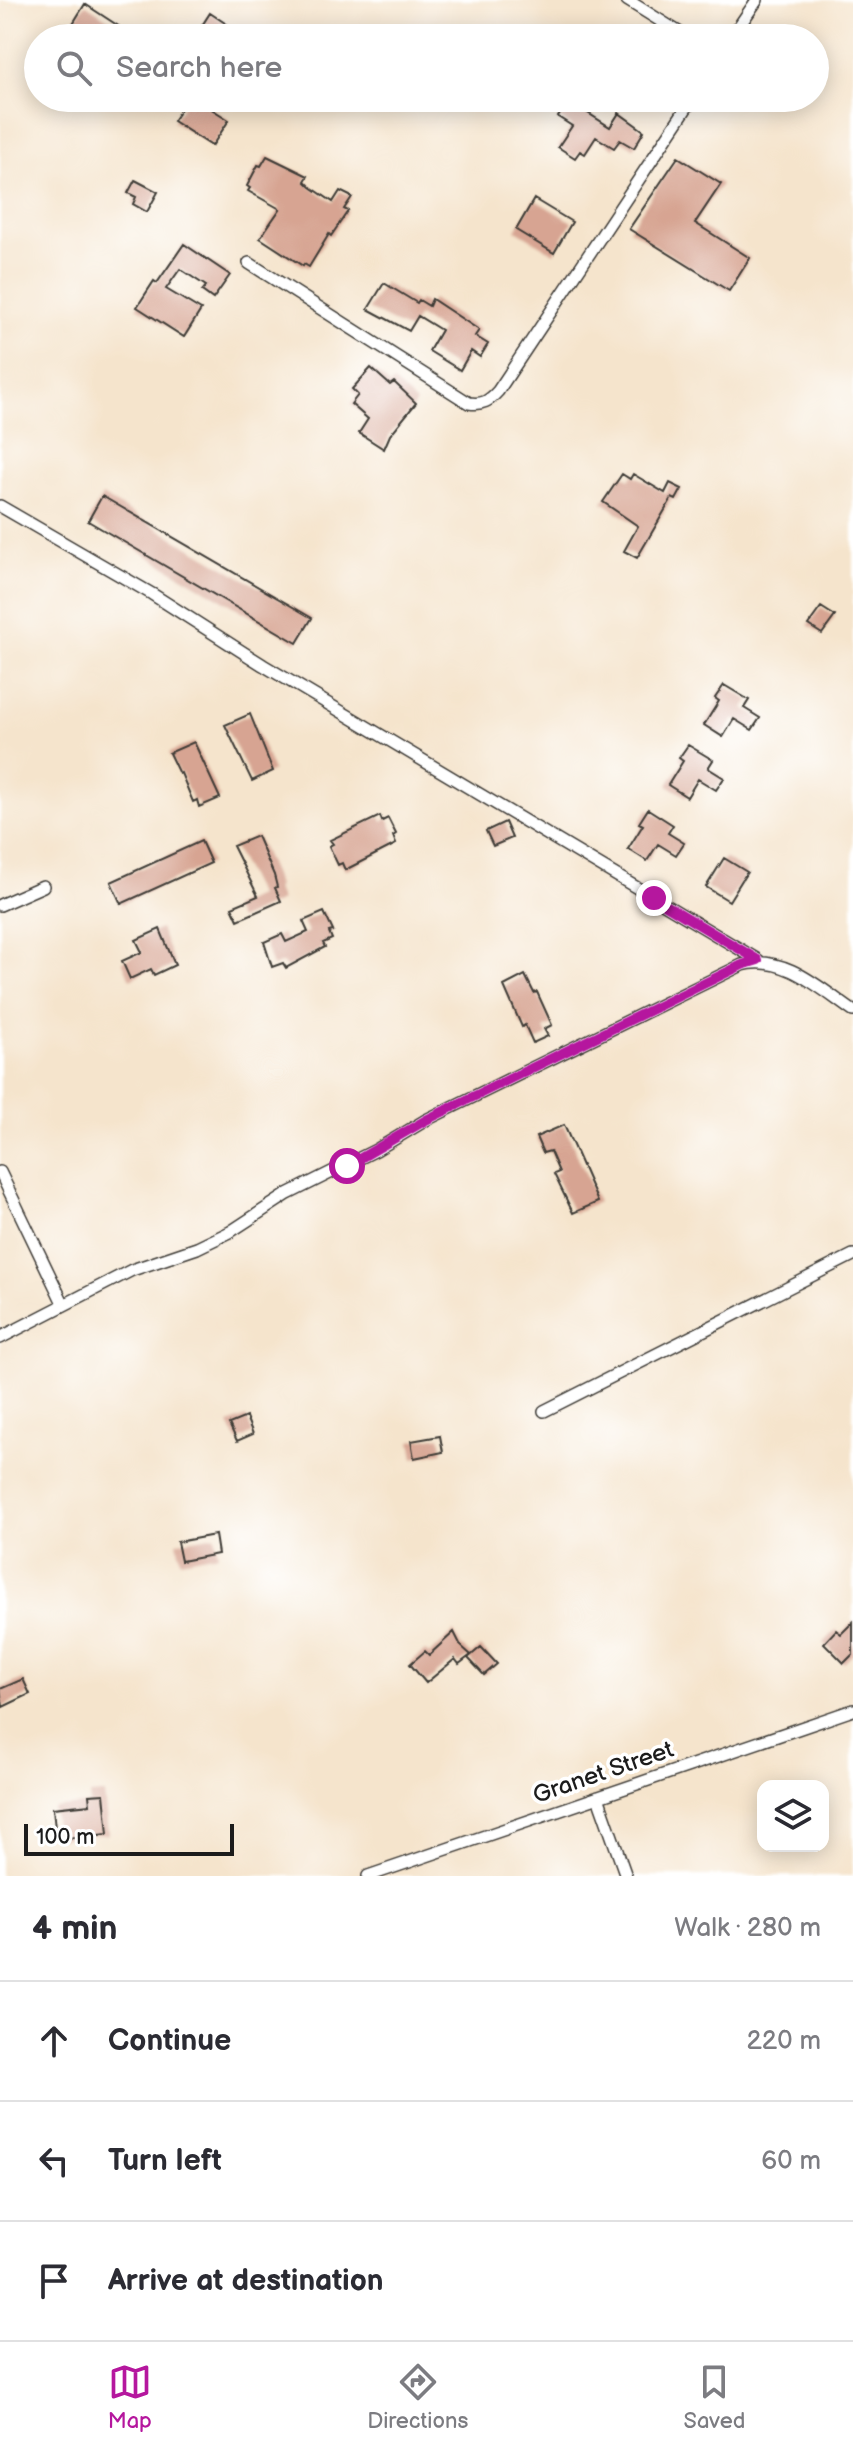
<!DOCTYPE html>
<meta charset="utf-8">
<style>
body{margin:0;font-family:"Balsamiq Sans",sans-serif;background:#f7f7f7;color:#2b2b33}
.controls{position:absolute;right:24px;bottom:24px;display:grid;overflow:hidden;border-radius:16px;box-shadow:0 4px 20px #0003}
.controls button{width:72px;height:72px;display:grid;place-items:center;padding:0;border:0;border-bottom:2px solid #e1e1e2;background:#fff;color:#2b2b33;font:40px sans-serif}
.scale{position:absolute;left:24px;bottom:20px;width:210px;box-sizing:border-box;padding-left:8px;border:4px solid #1c1c1c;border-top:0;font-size:22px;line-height:28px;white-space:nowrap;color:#1c1c1c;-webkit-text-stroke:6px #fff;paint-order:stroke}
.stop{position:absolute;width:24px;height:24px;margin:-18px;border:6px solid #b5179e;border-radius:50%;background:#fff}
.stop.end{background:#b5179e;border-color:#fff;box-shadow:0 2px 8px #0008}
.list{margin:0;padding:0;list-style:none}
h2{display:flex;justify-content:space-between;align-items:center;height:104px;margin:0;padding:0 32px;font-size:34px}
h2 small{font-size:26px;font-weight:400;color:#7c7c81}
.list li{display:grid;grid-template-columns:52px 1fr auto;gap:24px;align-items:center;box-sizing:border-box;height:120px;padding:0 32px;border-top:2px solid #e1e1e2}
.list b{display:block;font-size:30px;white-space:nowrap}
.list em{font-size:26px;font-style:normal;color:#7c7c81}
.icon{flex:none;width:44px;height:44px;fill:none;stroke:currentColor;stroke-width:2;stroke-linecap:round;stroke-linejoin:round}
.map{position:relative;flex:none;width:853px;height:1876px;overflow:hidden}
.search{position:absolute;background:#fff;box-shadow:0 4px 20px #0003;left:24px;right:24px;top:24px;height:88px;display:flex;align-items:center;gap:20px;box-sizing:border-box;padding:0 28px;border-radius:44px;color:#7c7c81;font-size:30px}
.sheet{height:464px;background:#fff}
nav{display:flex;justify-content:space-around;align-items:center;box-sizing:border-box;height:112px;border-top:2px solid #e1e1e2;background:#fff;font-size:22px;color:#7c7c81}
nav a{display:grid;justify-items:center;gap:4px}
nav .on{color:#b5179e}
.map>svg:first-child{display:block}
.building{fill:#d7a492}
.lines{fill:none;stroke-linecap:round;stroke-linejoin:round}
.minor-casing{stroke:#3d3a36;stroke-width:14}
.minor{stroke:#fff;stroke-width:11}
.route{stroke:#b5179e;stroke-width:10}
.labels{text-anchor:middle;stroke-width:7;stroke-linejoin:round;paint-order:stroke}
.street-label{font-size:24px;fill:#1c1c1c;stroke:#fff}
</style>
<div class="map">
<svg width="853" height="1876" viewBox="0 0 853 1876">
<rect width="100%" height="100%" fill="#fff"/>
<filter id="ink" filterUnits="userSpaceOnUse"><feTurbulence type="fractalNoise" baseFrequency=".0125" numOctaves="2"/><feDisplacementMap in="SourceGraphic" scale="16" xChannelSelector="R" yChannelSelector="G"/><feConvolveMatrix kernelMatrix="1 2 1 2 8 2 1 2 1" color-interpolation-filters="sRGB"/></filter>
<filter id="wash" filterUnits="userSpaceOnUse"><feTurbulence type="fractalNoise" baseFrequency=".006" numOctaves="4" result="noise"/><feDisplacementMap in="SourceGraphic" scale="32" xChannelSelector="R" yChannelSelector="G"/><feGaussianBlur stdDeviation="1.8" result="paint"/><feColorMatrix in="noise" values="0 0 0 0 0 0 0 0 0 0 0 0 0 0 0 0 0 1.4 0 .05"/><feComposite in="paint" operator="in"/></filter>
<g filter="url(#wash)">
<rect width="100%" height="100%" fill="#f5e4cc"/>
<g id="blocks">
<path class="building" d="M85,4L120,27L113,38H64Z
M210,13L228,25L219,38H194Z
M188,98H194L229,120L212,146L173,121Z
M569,101L610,127L619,113L644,131L634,148L620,140L614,148L596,137L585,154L580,151L575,158L558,147L572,126L558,117Z
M267,156L308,176L305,181L311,187L333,202L340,191L352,197L344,209L348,211L331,236L329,234L309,267L304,264L303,266L260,238L280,209L248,191L250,188L247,186L258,165L261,166Z
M678,157L721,184L695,223L750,258L729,291L629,229Z
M135,180L158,192L147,212L133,204L136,197L128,193Z
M534,199L572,222L554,253L516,230Z
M184,244L230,275L213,299L202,291L206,286L180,269L166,289L201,310L184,337L137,307L154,281L157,283Z
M384,283L417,303L419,300L429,306L432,299L479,330L475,336L488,344L480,357L471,351L460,370L429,351L441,330L418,316L409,331L368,309Z
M371,368L390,385L394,382L416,403L390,435L384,449L359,433L368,419L351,404L358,395L352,389Z
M622,474L630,479L633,474L665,493L670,483L682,489L676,500L672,498L637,558L624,551L638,526L603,502Z
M102,496L312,618L297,643L88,521Z
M821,607L835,616L822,634L808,625Z
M724,685L749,700L744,708L760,718L752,730L734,719L723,737L704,725L719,701L715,698Z
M250,714L273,771L252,781L225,725Z
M194,742L220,798L199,807L197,800L193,802L181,773L179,774L169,753Z
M688,745L713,760L708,768L724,778L716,790L698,779L687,797L668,785L683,761L679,758Z
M648,809L673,825L668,833L684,843L676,855L658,844L647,861L628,849L643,825L639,823Z
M380,816L382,821L388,818L396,834L393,836L396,844L345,870L342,863L338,865L329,846L333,844L330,840Z
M505,822L512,838L493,846L486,831Z
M257,836L274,875L277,887L275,888L281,901L238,920L232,907L258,896L233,846Z
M201,841L211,863L121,904L111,882Z
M724,858L747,872L729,901L706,887Z
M324,912L333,931L329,932L332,939L323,943L325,947L286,968L283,963L272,967L264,942L282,934L286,942L308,932L303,921Z
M160,929L175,965L154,975L151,969L130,979L122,961L142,952L136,940Z
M525,975L534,993L537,992L552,1025L544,1029L548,1036L533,1043L525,1025L522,1027L504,986Z
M564,1125L598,1202L573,1213L554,1174L559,1172L550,1151L543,1153L536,1137Z
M246,1417L253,1434L237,1441L229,1424Z
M440,1436L443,1452L414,1458L411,1441Z
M215,1535L218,1554L181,1561L177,1542Z
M853,1622V1654L844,1663L824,1643L836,1630L841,1634Z
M454,1632L461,1646L471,1655L459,1664L455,1659L426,1683L410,1664L425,1651L429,1655Z
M481,1647L497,1664L484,1675L468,1658Z
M23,1679L30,1694L3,1707L0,1689Z
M104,1794L108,1834L56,1839L53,1808L90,1804L89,1795Z"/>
</g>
</g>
<g filter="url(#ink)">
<use href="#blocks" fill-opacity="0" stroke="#3d3a36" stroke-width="2"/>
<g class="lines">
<defs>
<path id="minor" d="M627,0L688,38
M731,38L757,0
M249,263L469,403C483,405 489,401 498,391L693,98
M0,506L152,594L263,665L758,960
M0,905L43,886
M0,1172L64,1305
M0,1338L132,1270L197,1248L230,1232L288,1194L376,1150L426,1120L742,965C783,953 821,989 853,1011
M544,1411L853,1255
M598,1797L626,1876
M368,1876L853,1710"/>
</defs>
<use href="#minor" class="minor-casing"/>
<use href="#minor" class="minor"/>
</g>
</g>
<g class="lines" filter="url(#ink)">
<path class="route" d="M347,1166L426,1120L742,965L758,960L654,898"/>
</g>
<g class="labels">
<g class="street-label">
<text transform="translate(603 1772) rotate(-19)" y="8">Granet Street</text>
</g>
</g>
</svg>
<div class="controls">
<button><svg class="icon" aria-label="layers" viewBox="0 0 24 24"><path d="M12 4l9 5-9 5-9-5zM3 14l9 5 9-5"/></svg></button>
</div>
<div class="scale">100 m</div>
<div class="stop" style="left:347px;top:1166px"></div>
<div class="stop end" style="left:654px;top:898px"></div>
<div class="search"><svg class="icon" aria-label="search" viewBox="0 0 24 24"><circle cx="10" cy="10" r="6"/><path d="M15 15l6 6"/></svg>Search here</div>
</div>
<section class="sheet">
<h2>4 min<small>Walk · 280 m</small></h2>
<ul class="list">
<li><svg class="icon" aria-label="ahead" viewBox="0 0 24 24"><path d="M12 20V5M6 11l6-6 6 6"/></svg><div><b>Continue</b></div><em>220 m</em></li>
<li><svg class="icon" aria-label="left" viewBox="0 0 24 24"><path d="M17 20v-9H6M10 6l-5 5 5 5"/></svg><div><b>Turn left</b></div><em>60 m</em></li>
<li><svg class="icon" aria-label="arrive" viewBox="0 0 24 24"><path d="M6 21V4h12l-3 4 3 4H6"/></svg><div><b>Arrive at destination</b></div></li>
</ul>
</section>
<nav>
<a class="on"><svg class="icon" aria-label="map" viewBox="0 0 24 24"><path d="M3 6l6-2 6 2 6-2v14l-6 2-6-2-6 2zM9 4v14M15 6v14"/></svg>Map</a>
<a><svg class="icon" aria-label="directions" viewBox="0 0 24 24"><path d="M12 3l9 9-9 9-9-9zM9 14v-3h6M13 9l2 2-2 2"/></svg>Directions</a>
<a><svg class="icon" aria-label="saved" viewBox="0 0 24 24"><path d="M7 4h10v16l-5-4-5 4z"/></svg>Saved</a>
</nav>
